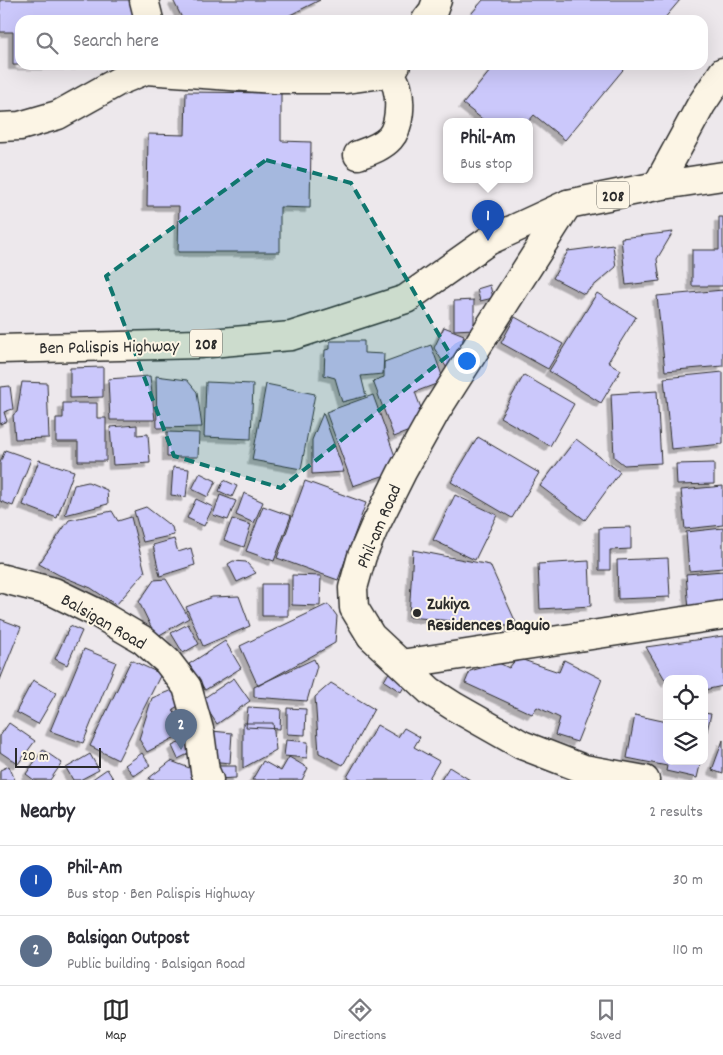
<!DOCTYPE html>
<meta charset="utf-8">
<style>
body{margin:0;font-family:Dekko,sans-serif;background:#f2f2f3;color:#2b2b33}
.controls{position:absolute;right:15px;bottom:15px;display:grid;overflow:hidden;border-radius:10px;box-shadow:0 5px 20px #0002}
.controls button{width:45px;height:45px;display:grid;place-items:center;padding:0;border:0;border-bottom:1px solid #e1e1e2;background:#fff;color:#2b2b33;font:25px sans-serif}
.scale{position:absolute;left:15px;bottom:12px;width:86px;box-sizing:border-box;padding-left:5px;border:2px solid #2b2b2b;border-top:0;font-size:14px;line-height:18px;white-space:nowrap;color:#2b2b2b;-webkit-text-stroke:4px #fcf5e5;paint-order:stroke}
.you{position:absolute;left:466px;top:360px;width:18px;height:18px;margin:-12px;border:4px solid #fff;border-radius:50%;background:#1a73e8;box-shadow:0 0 0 8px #1a73e833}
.badge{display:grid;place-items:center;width:32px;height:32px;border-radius:50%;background:#2b2b2b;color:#fff;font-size:16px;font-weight:700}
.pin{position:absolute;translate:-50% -41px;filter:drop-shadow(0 1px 2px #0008)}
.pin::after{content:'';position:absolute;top:26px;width:18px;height:15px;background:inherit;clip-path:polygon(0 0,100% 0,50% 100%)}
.popup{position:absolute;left:443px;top:118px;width:90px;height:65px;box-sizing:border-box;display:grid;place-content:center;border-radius:10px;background:#fff;filter:drop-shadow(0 1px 4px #0005);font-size:16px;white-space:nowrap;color:#7c7c81}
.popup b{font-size:19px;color:#2b2b33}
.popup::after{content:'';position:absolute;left:50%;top:100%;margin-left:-10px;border:10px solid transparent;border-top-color:#fff}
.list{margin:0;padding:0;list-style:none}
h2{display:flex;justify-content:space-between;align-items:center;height:65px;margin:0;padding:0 20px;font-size:21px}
h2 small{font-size:16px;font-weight:400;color:#7c7c81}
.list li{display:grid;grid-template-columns:32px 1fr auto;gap:15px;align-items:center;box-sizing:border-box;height:70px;padding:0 20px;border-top:1px solid #e1e1e2}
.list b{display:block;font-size:19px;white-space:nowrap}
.list p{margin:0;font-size:16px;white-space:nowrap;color:#7c7c81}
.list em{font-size:16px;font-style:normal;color:#7c7c81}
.icon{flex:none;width:28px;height:28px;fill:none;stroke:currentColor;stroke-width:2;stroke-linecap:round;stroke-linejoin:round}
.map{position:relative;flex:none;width:723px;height:780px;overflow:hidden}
.search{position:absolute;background:#fff;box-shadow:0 5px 20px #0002;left:15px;right:15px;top:15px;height:55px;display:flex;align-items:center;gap:12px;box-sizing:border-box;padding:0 18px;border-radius:15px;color:#7c7c81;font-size:19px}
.sheet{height:205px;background:#fff}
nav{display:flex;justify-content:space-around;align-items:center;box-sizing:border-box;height:70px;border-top:1px solid #e1e1e2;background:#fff;font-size:14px;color:#7c7c81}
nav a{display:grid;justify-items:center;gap:2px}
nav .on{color:#2b2b2b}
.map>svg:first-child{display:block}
.building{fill:#cbc8fb;stroke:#2b2b2b;filter:url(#shadow)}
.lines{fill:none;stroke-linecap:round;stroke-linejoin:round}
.minor-casing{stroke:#2b2b2b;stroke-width:31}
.major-casing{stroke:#2b2b2b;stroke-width:31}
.minor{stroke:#fcf5e5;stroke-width:28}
.major{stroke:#fcf5e5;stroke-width:28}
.marked{fill:#0f766e;fill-opacity:0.2;stroke:#0f766e;stroke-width:4;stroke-dasharray:10 6;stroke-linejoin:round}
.poi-dot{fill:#2b2b2b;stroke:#fcf5e5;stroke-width:2}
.labels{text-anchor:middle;stroke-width:4;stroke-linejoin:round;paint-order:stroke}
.shield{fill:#fcf5e5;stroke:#6a6863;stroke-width:1}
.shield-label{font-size:16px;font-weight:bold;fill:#2b2b2b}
.street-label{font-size:18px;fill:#2b2b2b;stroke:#fcf5e5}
.poi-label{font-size:18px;font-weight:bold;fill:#2b2b2b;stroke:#fcf5e5;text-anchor:start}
</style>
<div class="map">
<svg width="723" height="780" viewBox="0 0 723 780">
<defs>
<filter id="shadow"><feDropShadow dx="-4.5" dy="4.5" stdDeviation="0" flood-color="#0004"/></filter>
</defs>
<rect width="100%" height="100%" fill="#ede8ec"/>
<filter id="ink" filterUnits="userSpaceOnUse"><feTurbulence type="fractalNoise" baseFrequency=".02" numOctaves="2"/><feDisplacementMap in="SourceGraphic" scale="10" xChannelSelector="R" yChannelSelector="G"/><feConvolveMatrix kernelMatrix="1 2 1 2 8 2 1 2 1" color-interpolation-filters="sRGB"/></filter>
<g filter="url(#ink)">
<path class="building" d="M0,0H133V20H20V65H80H13V32H0Z
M173,0H320L280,20H183Z
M483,0H680L663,20H466Z
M495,65H627L565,140L534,115L528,122H486L463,104Z
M186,92L281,93V141L311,142L310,208L280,207V252H178L179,206H147L148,134L185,135Z
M719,217H723V286H692V250H719Z
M673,232L657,259L660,281L626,285L621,238Z
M613,245L616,267L584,294L553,278L568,251Z
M490,285L493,298L480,301L477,289Z
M723,290V366L665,371L657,296Z
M597,293L636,317L608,362L621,370L601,403L549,371Z
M474,300V329L454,330V301Z
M515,317L563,344L548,369L501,343Z
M444,327L464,335L454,379L434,348Z
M330,341H364V353L384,354L383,374L361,376L366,396L342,402L335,378L324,375L325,350L330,349Z
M431,345L444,381L415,392L427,424L394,437L373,381L384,377V362Z
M103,367V397L70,398V368Z
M723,372V444L671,449L664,378Z
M524,375L574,404L550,446L500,417Z
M150,376L155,420H110L108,379Z
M156,376L187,380L197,392L202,427L157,428Z
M22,382L47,383L49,438L15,439L13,415L17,412Z
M206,382L253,384L251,439L204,437Z
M266,384L315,394L301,469L252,460Z
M10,386L13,409L4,412L7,421L0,424V387Z
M657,391L661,463L624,465L614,457L611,394Z
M373,395L400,470L353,486L326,412Z
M63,403H97V418H106V461H78V442H56V418H63Z
M323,413L344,472L312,474V440Z
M137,425V435L148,434L150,463L113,465L110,427Z
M167,432L199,433L198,457H167Z
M478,437L539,473L512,518L451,482Z
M576,439L620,472L585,520L540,486Z
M5,450L31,459L13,506L0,501V463Z
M39,460L74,471L57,518L23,505Z
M714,463V484L677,485L676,464Z
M173,467L189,469L186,497L171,495Z
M200,473L216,481L208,497L192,489Z
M224,480L237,486L232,497L219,491Z
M305,481L366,503L338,580L277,558Z
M88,482L107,490L108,504L65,515L74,485Z
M723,486V525L685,529L681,490Z
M244,493L263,502L254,523L236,515Z
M220,495L236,501L228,520L213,515Z
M455,495L497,515L475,560L433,540Z
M196,499L213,507L204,526L187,518Z
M263,506L291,516L274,561L246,551Z
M146,507L172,527L174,535L143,542L134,511Z
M112,511L118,521L131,517L145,572L116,605L91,588L59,575L39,564L69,520Z
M232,519L251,525L244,547L224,540Z
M631,527V549L610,550V570H599V528Z
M723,528V568L689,571L686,532Z
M174,539L178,552L191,548L195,565L160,576L153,545Z
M413,550L490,565L518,627L409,617Z
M668,558L670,597L618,599L617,560Z
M233,561L246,562L256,573L237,582L228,564Z
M589,561L591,606L540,609L538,564Z
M723,571V607L689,610L686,574Z
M292,575L321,576L320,606L292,605Z
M166,579L189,618L156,637L139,602L154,580Z
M262,584H288V616H262Z
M239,596L250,626L203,646L186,607L212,597Z
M328,604L337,616L335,643L258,686L240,646Z
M0,619L21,627L0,680Z
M188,624L199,644L183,653L171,633Z
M70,626L82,631L67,665L55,659Z
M723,636V686L704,690V679H667V683L646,647Z
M225,641L241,668L205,690L189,664Z
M84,649L116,662L83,743L50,731Z
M517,658L559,672L564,660L602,679L577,742L555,735L560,718L537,707L532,714L465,683L470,671L499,663L509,668Z
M314,659L317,666L307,701L254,697V687Z
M131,660L161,674L118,760L90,746Z
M391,669L408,680L401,692L384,681Z
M234,678L250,701L217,724L201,700Z
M33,680L56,693L38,724L16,712Z
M331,683L374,709L343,765L319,753L315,697Z
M177,688L182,704L173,709L183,733L147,752L139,739L152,698Z
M248,707L281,709L280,729L246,727Z
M287,708L306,709L305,735L287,734Z
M704,713L711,714L704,744Z
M635,715L667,722V761H701L697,778L666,771L667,766L627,758Z
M9,723L35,741L18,764L0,752V736Z
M243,723H273L276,750L243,768Z
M377,725L398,737L404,728L420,737L414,747L439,761L428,780H353L347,777Z
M212,731L232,733L230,763L210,761Z
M185,740L190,753L178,759L172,746Z
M286,740L308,742L307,758L284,756Z
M723,740V774L712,770Z
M43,750L62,763L50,780H34L26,774Z
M142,753L150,765L134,776L125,765Z
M90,754L99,770L80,780H73L66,768Z
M289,757L308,768L302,780H252L263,761L281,771Z
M171,761L192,769L196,780H150L149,778Z
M9,766L15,780H0V770Z
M217,766H236V778L217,779Z
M449,767L470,780H441Z
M107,769L114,780H91Z"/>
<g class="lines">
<defs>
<path id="minor" d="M144,0L149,20
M426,20L433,11L437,0
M0,127L20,126L58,115L119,81L146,70L275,79H346L390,73L396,65
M358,155C369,151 382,147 390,138C400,127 401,101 397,87C395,82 393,77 390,73
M568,204L436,411L402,472L374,528L362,556L353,588L354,608L371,636L430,691L455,707L522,745L584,769L645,780
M0,578L54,592L97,613L143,640L167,661L187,687L200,733L205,771L209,780
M401,664L723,615"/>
<path id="major" d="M657,186L701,105L723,72
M0,349L199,344L291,336L406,299L488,241L568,204L657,186L723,176"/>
</defs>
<use href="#minor" class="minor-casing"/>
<use href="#major" class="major-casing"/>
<use href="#minor" class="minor"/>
<use href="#major" class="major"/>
</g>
</g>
<path class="marked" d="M266,160L351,183L450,354L281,488L174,456L106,276Z"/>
<circle class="poi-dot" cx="417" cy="613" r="5"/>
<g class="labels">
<g class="shield">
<rect x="597" y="181.5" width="32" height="27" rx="4"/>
<rect x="190" y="329.5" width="32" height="27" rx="4"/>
</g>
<g class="shield-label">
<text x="613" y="201">208</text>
<text x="206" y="349">208</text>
</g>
<g class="street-label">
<text transform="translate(109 346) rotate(-1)" y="6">Ben Palispis Highway</text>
<text transform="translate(378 526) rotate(-67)" y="6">Phil-am Road</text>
<text transform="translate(104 621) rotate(30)" y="6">Balsigan Road</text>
</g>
<g class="poi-label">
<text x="427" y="609">Zukiya<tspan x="427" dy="21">Residences Baguio</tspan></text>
</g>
</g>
</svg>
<div class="controls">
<button><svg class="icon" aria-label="locate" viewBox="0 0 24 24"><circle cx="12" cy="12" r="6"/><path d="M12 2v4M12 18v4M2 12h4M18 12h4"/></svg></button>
<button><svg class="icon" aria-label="layers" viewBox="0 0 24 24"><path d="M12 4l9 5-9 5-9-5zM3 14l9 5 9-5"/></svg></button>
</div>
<div class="scale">20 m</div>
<div class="you"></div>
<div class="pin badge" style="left:488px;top:241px;background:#1a4fb4">1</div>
<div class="popup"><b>Phil-Am</b>Bus stop</div>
<div class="pin badge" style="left:181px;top:750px;background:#5c6f8a">2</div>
<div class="search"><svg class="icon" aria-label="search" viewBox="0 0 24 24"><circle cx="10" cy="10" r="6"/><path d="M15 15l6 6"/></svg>Search here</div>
</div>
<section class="sheet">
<h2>Nearby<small>2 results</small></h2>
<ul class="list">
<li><span class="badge" style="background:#1a4fb4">1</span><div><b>Phil-Am</b><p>Bus stop · Ben Palispis Highway</p></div><em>30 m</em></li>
<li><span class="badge" style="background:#5c6f8a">2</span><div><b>Balsigan Outpost</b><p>Public building · Balsigan Road</p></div><em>110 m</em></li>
</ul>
</section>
<nav>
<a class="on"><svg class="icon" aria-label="map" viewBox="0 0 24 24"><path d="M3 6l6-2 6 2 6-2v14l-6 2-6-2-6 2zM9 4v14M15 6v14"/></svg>Map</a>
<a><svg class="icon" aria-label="directions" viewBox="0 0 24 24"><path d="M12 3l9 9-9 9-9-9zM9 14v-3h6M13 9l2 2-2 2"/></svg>Directions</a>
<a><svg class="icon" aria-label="saved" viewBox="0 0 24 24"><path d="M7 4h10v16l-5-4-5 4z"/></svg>Saved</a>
</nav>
